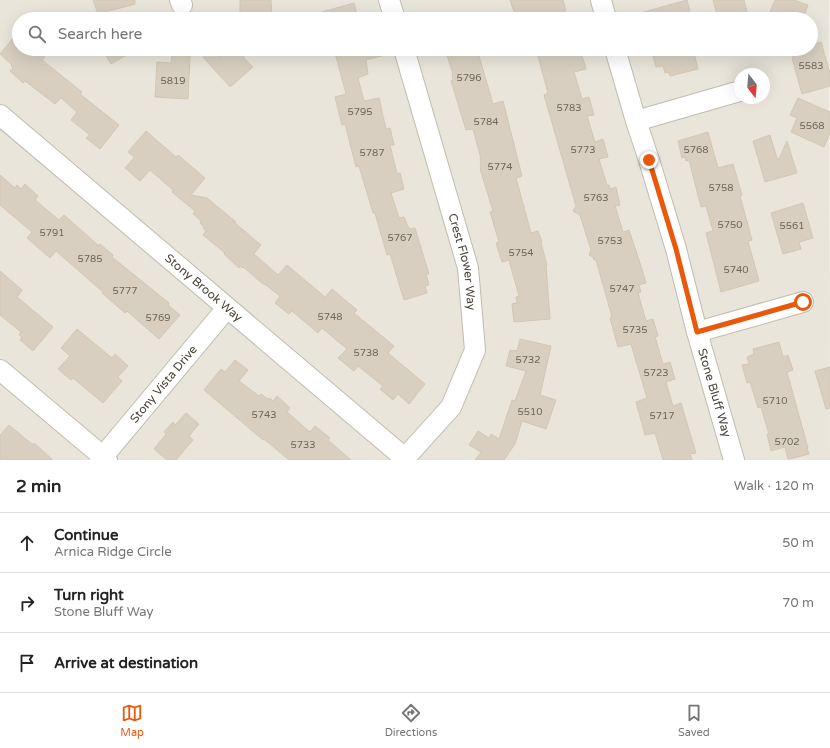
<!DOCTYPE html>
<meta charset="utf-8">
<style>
body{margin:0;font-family:"Varela Round",sans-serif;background:#f6f6f6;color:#222}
.compass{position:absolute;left:734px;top:68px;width:36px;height:36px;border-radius:50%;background:#fff;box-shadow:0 4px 16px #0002;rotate:164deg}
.stop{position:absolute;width:12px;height:12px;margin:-9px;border:3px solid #ea580c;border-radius:50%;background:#fff}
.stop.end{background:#ea580c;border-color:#fff;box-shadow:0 1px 4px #0008}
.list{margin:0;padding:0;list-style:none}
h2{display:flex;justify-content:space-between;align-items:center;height:52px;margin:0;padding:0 16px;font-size:17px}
h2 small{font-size:13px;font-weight:400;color:#767676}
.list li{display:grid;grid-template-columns:26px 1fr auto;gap:12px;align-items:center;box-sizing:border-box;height:60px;padding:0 16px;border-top:1px solid #e0e0e0}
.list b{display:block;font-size:15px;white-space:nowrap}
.list p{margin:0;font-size:13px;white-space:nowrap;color:#767676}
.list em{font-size:13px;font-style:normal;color:#767676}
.icon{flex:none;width:22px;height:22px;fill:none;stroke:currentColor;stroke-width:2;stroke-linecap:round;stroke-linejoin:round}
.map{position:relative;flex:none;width:830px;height:460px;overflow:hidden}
.search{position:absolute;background:#fff;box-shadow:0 4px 16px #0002;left:12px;right:12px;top:12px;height:44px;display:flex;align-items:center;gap:10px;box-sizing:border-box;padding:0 14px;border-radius:22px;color:#767676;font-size:15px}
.sheet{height:232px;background:#fff}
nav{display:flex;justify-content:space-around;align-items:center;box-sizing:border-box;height:56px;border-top:1px solid #e0e0e0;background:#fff;font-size:11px;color:#767676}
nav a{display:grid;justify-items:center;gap:2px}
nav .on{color:#ea580c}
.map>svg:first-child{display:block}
.residential{fill:#eae5da;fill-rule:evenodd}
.building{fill:#d8cfc1;stroke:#d3c7b4}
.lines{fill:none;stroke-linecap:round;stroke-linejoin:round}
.minor-casing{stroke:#c2bbae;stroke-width:22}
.minor{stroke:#fff;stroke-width:20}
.route{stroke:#ea580c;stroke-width:5}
.labels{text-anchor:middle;stroke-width:3;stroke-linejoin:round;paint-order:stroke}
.number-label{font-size:10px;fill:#6e675b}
.street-label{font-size:12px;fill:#4b4439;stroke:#fff}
</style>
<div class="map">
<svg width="830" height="460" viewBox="0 0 830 460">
<rect width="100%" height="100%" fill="#f6f3ec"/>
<path class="residential" d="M0,0H829L830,460H0ZM19,19H811V49H19ZM740,74H764V98H740Z"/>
<path class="building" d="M93,0H135V4L98,14Z
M240,0H271L272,19H244V13L240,14Z
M510,0H563L566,11L537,19H517V16L515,15Z
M687,0L692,19H633V15Z
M713,0H744L749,19H718Z
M775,0H794L808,5L803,19H767Z
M354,3L358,19H312L311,15Z
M19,31V49H35L45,57L42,60L82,92L80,94L119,125L100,149L86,138L90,135L71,120L77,112L61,98L55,104L25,81L23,83L10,71L13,68L11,66L12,65L0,54Z
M821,42L830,73V86L802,94L792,58H793V55L802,52L801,49H811V45Z
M102,49H137L111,64Z
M213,49H252L243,57L253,67L230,87L203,57H220Z
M334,49H393V53L366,60L368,74L358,78L364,101L379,98L386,129L390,128L394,145H390L397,174L400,173L404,189L391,193L399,218L404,217L409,229L415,228L429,274H426L429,285L425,286L427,293L404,300L390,254L387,255L375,213H373L359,166L356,167L345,124L342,125L335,97L346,94Z
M445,49H477L493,104L503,101L522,176L516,178L531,233L538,231L542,242L541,243L547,265H546L550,319L514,322L512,304L517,303L516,297L519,296L509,260L502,262L496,243L499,242L490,212L493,211L480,169L481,168L480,164L481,163L480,157H481L480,155L473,129L466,130L451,81L453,80L452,74H453Z
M536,49H572L574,54L581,52L586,69L574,72L582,99L589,97L594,115L587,116L595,142L603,139L608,157L599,159L607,185H609L610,189L616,187L620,205L615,206L623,232L629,230L641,266L646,283L639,285L641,292L638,293L646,321L653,319L658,336L655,337L663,364L670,362L675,379L666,382L673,406L681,403L696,453L690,454L692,460H663L655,433L645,435L636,402L647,398L631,344L618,347L610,318L612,317L596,260H594L593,257L589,255L591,250L580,215L573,211L576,206L544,95L548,93Z
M651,49H693L698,69L670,76L668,72L665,73L663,66L656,67Z
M172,55L190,56L188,99L155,97L157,62L171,63Z
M798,98L830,112V133L824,147L791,132L797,118L790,115Z
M146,131L176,157L178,155L205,178L191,195L207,198L236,222L235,223L261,245L254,254L278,275L287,265L325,297L332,289L357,310L354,313L394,346L388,353L425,384L409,404L398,394L393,400L380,389L383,386L358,366L354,371L338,358L347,349L322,328L318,333L292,311L289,314L275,303L280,296L266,285L263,284L243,267L242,268L240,266L239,268L224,254L225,253L203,235L206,231L203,228L204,227L200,223L201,221L193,214L195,211L172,192L173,190L150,170L140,181L125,168L133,159L134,157L128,152Z
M708,132L718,168L733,164L742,195L740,196L752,240L748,241L759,281L721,292L706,233L713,231L706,206L701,207L689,160L686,161L685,157L682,158L678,141Z
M770,135L778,161L787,141L797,173L765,182L753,141Z
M0,175L15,188L17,185L21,189L25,184L38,196L35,200L59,220L64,215L99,246L100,244L113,255L112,257L169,303L168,305L180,315L159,339L127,311L125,313L102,293L103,292L56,251L50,258L27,238L32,232L0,205Z
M803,203L813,238L799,242L801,249L783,254L771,213Z
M0,271L22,290L17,297L53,327L33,351L20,340L22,337L19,335L21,332L0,315Z
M77,329L112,358L115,354L128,366L118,377L122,381L103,403L73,378L71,380L58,369L70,356L61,348Z
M520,339L551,346L540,395L556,400L546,429L522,421L515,444L504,460H475L481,452L469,445L478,431L489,438L491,434L499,439L512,400L515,401L526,371L506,366L510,350L517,351Z
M779,342L783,357L788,355L793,370L787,372L808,448H807L809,454L790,459H788L785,447L771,451L767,434H769L761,407L758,408L750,382L747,383L742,365L749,364L747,357L754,354L753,349Z
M235,360L248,370L239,381L259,396L261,394L268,399L270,398L273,401L277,396L290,408L287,412L310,432L315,426L330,438L328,440L351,460H289L264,439L263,440L204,390L221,369L225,372Z
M830,367V408L826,409L815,371Z
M186,413L199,424L189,436L193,440L176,460H167L154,449L166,434L164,432L173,422L175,425Z
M9,425L33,445L34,443L53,460H0V435Z"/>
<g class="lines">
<defs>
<g id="minor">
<path d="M180,0L182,5"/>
<path d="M389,0L395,19"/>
<path d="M601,0L606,19"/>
<path id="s1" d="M404,49L468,268L475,350L451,407L405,458"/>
<path id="s2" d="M615,49L636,121L649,160L676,249L697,332L734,460"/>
<path id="s3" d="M0,115L407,460"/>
<path d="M636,121L740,91"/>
<path d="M697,332L803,302"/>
<path d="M0,370L107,460"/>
<path id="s4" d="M100,460L227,308"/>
</g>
</defs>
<use href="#minor" class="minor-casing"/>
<use href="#minor" class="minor"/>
</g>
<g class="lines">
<path class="route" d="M649,160L676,249L697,332L803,302"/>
</g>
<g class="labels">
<g class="number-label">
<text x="811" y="69">5583</text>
<text x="469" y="81">5796</text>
<text x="173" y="84">5819</text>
<text x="569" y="111">5783</text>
<text x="360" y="115">5795</text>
<text x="486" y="125">5784</text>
<text x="812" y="129">5568</text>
<text x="583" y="153">5773</text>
<text x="696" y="153">5768</text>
<text x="372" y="156">5787</text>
<text x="500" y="170">5774</text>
<text x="721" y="191">5758</text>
<text x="596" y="201">5763</text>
<text x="730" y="228">5750</text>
<text x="792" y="229">5561</text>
<text x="52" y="236">5791</text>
<text x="400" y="241">5767</text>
<text x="610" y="244">5753</text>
<text x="521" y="256">5754</text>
<text x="90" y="262">5785</text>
<text x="736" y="273">5740</text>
<text x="622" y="292">5747</text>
<text x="125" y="294">5777</text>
<text x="330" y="320">5748</text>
<text x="158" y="321">5769</text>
<text x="635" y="333">5735</text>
<text x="366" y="356">5738</text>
<text x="528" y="363">5732</text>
<text x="656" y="376">5723</text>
<text x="775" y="404">5710</text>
<text x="530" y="415">5510</text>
<text x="264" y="418">5743</text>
<text x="662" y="419">5717</text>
<text x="787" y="445">5702</text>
<text x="303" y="448">5733</text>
</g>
<g class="street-label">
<text dy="4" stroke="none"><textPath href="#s1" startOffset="221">Crest Flower Way</textPath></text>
<text dy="4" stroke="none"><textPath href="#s3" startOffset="267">Stony Brook Way</textPath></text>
<text dy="4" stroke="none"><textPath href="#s4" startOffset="99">Stony Vista Drive</textPath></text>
<text dy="4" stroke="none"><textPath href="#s2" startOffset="358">Stone Bluff Way</textPath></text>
</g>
</g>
</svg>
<svg class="compass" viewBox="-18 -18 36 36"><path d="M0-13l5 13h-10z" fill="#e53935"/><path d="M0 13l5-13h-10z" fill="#767676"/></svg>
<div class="stop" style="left:803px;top:302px"></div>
<div class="stop end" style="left:649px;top:160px"></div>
<div class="search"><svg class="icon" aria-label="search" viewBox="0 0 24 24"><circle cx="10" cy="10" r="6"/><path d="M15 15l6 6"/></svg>Search here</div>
</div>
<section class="sheet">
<h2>2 min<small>Walk · 120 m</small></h2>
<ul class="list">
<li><svg class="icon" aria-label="ahead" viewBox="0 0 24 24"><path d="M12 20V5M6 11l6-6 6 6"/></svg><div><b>Continue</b><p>Arnica Ridge Circle</p></div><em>50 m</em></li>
<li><svg class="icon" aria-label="right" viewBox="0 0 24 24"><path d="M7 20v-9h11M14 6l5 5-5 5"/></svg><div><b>Turn right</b><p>Stone Bluff Way</p></div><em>70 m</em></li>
<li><svg class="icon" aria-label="arrive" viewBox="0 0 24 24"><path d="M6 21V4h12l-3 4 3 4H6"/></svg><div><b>Arrive at destination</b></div></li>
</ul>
</section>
<nav>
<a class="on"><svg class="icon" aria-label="map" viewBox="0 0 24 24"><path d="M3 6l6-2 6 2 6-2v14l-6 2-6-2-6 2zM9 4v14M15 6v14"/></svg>Map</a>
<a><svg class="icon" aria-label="directions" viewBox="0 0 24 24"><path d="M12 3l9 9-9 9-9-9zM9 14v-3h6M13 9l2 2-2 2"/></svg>Directions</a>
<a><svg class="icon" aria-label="saved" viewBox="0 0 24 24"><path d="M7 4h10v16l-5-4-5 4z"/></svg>Saved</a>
</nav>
